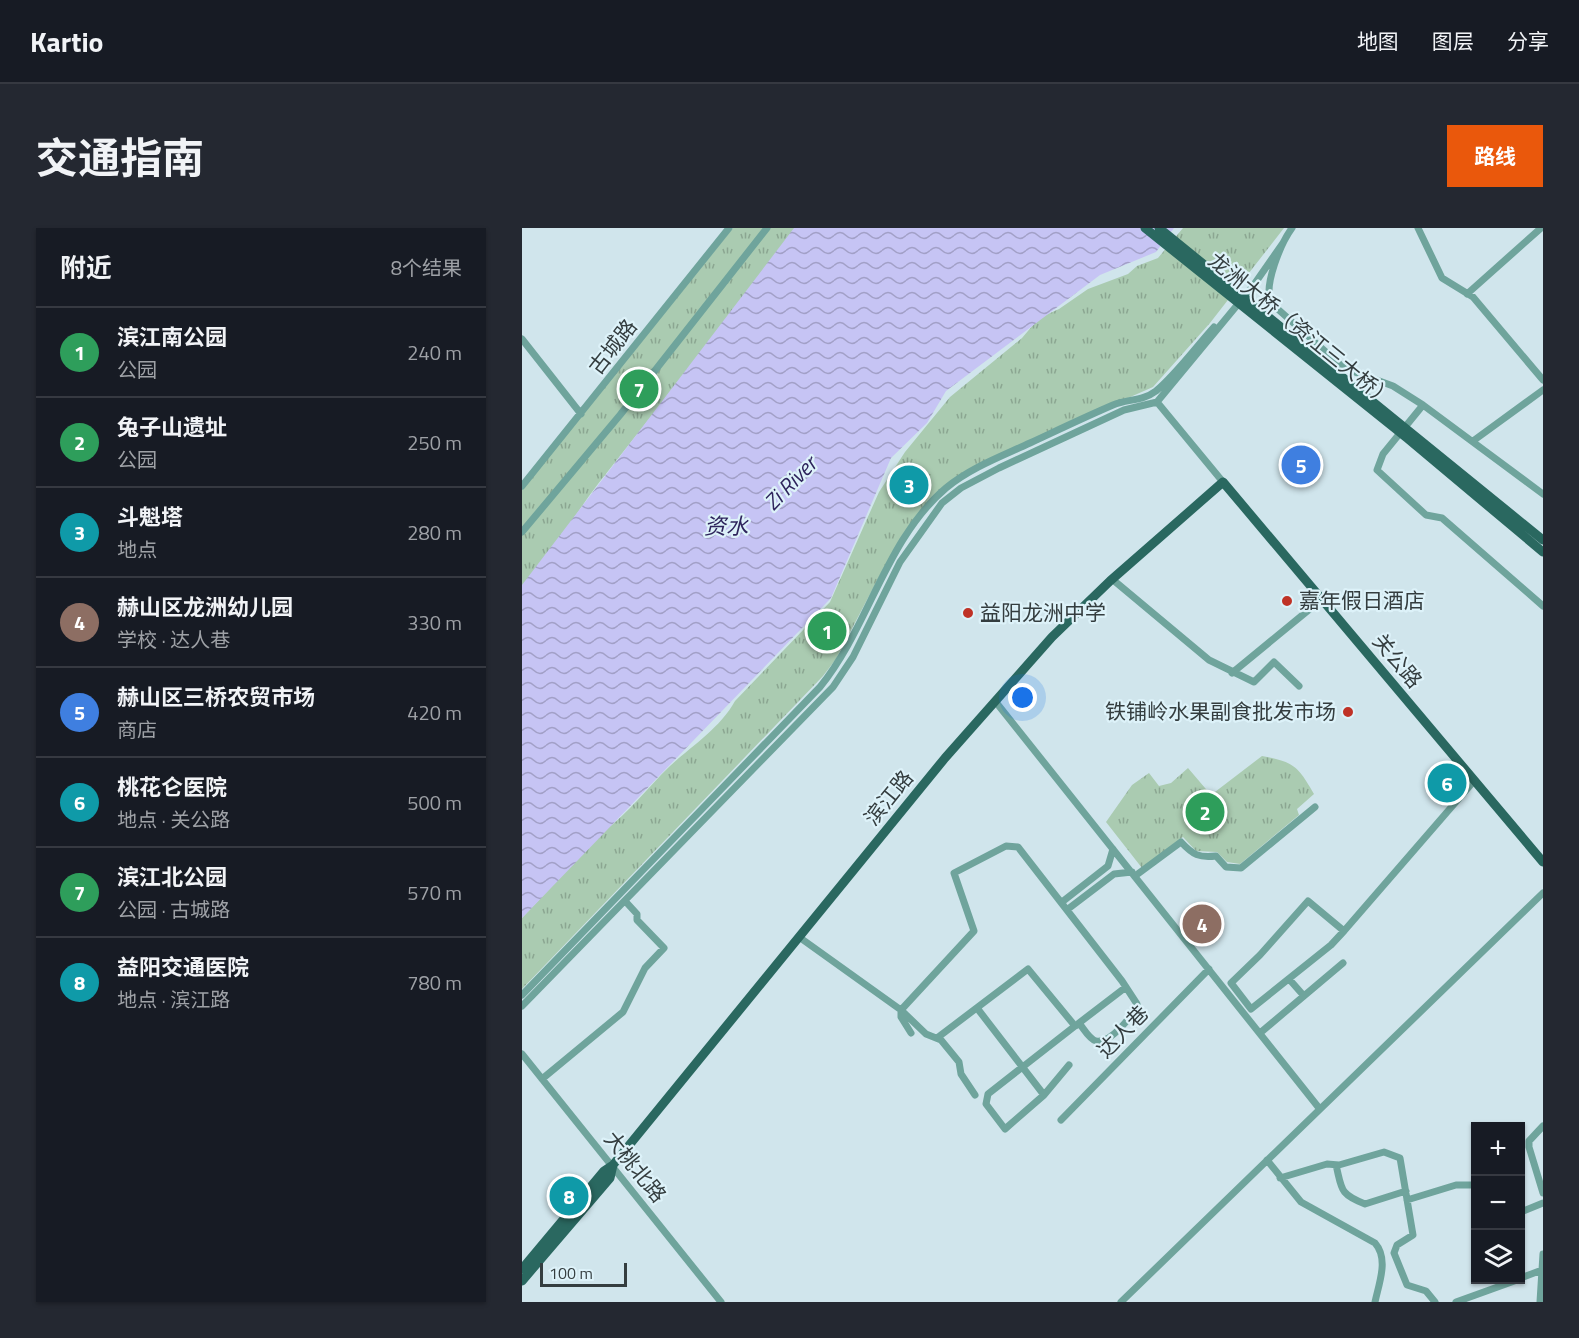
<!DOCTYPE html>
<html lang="zh">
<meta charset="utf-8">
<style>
body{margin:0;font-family:"Titillium Web","Noto Sans SC",sans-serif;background:#242831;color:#f1f3f6}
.controls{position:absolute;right:18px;bottom:18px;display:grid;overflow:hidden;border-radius:0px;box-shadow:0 2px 4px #0004}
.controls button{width:54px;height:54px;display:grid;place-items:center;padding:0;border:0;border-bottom:2px solid #363941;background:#171b24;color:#f1f3f6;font:30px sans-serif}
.scale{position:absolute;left:18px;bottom:15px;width:87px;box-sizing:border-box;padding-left:6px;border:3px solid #343d3f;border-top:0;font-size:16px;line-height:21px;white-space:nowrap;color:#343d3f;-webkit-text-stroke:4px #ddf2f9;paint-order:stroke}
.you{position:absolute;left:501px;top:470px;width:21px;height:21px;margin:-15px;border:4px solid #fff;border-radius:50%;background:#1a73e8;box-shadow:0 0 0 9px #1a73e833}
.badge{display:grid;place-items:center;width:39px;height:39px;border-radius:50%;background:#ea580c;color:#fff;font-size:20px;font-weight:700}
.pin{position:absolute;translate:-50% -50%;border:3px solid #fff;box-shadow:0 2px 6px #0006}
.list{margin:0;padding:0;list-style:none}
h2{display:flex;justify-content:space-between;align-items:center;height:78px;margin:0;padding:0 24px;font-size:26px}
h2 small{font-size:20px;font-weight:400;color:#9ea1a6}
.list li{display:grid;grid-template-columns:39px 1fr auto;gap:18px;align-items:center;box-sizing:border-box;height:90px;padding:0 24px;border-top:2px solid #363941}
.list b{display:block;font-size:22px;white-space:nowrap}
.list p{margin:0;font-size:20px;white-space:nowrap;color:#9ea1a6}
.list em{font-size:20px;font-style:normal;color:#9ea1a6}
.icon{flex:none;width:33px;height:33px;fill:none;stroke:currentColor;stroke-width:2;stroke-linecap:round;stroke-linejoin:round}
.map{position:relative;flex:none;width:1021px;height:1074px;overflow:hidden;border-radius:0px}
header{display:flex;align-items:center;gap:36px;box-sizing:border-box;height:84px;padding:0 30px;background:#171b24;border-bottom:2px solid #363941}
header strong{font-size:28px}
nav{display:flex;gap:33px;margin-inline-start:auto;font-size:21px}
.intro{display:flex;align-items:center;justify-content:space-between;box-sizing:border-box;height:144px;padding:0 36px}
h1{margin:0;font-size:42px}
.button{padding:15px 27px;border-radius:0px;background:#ea580c;color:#fff;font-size:21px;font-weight:700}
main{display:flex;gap:36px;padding:0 36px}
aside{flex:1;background:#171b24;border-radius:0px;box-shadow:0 2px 4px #0004}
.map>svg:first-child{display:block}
.grass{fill:url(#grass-tufts)}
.water{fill:url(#water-waves)}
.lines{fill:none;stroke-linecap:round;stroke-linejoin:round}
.minor{stroke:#6fa49c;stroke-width:7}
.major{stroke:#2a6860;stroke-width:9}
.poi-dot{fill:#bf3226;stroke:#ddf2f9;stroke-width:2}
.labels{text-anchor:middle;stroke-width:4.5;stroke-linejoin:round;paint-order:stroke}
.street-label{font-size:21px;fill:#343d3f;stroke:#ddf2f9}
.poi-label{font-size:21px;fill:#343d3f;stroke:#ddf2f9;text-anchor:start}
.water-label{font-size:22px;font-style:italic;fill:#2e245c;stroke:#ddf2f9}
</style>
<header>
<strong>Kartio</strong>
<nav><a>地图</a><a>图层</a><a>分享</a></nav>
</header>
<div class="intro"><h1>交通指南</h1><a class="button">路线</a></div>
<main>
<aside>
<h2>附近<small>8个结果</small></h2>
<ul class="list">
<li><span class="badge" style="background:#2e9e5b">1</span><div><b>滨江南公园</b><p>公园</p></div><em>240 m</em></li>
<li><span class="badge" style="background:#2e9e5b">2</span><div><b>兔子山遗址</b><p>公园</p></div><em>250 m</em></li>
<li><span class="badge" style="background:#0f9aa8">3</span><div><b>斗魁塔</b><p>地点</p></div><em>280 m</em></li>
<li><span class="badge" style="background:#8d6e63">4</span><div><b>赫山区龙洲幼儿园</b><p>学校 · 达人巷</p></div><em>330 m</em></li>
<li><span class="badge" style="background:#3f7fe0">5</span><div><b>赫山区三桥农贸市场</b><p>商店</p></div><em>420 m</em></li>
<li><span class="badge" style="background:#0f9aa8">6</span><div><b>桃花仑医院</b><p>地点 · 关公路</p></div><em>500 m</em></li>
<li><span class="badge" style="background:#2e9e5b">7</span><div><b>滨江北公园</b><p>公园 · 古城路</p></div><em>570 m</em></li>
<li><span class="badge" style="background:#0f9aa8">8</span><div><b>益阳交通医院</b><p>地点 · 滨江路</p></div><em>780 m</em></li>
</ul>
</aside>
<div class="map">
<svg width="1021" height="1074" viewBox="0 0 1021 1074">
<defs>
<pattern id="grass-tufts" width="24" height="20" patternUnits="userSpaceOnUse" patternTransform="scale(1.5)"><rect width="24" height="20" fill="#aacbb1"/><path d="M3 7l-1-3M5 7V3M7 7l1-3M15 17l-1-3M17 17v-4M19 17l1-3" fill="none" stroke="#8ba691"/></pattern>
<pattern id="water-waves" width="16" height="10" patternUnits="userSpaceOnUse" patternTransform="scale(1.5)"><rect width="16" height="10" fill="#c6c4f4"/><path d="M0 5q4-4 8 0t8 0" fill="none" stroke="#a2a0c7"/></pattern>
</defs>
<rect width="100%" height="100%" fill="#d0e5ec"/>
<path class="grass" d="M211,0H276C212,87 143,170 76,256C49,291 29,330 0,364V261Z
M661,0H762L688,95L631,159L474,228L412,267L359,345L314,431L301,448L0,761V690L82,603C107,585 125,560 148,538C171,517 198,500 213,473L308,374L357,264L383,224L428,169L500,110L517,90L537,81L566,61L606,46L615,38L636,30Z
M740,528C772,534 776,538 792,566L775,581L777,587L718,636L705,634L695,624L674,623L661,609L620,640L584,594L610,557L627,545L637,558L649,555L666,540L689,567Z"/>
<path class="water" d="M272,0H652L634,24L578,47L424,163L405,195L369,230L309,370L0,690V357Z"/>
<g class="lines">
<path class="minor" d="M770,0C759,15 741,58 749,75L822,140L871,158L901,177L1021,266
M896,0L920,50L951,69L1021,152
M945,66L1019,0
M0,111L59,186
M635,174L701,254
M901,177L861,226L855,242L904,287L920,290L1021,378
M951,213L1021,162
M0,258L207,0
M0,304L98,187L245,0
M590,351L687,432L732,454L752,434L777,458
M710,445L800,371
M473,473L797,880
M613,648L659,614C671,627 677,630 694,628L704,639L719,640L793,579
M786,673L822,703L809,717L729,781L709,755L738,727Z
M540,674L586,638L591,621
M546,681L592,646L610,644
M822,703L952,553
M277,709L379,782L404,806L419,812L437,834L439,846L453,867
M767,751L782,768
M0,767L298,459C347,399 363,312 424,260C448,240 480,228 508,215C536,202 563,189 591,177C605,171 621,173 634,163C655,145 673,120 692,99
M0,778L311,459L331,429L378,334L420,275L439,260L477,240L602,182L635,174L731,58L761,15
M455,780L522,867L547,837
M389,805L379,789V782L452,703L432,645L484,618L496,619L600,753L615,776C611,788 588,816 574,813C567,811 562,801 557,795L604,759
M738,805L821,735
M415,810L506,741L553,798L557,796
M0,826L199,1074
M20,851L101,784L123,740L142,720L115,692V686L104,674
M522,867L483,901L464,876L466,866L553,798
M539,892L687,741
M1021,898L1007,913V919L1021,965
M745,932L779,974L853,1015C867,1031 857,1055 853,1074
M814,937C820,961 817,966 843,976L884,963
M758,950L805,936L817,937L862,924L878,930L891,1007L875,1017L872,1025L885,1057L904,1063L913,1074
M885,972L934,957H953L954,959
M999,984L1021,975
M999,1050L1020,1042
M599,1074L1021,665
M934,1074L995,1052
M1018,1074L1021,1026"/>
<path class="major" d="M623,0L885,210L1021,324
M637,0L1021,312
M91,937L423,530L530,409L588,353L701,254L1021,634
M0,1041L82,943L91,937L88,950L0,1053"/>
</g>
<g class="poi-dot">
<circle cx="765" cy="373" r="6"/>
<circle cx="446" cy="385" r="6"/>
<circle cx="826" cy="484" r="6"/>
</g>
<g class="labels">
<g class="street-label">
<text transform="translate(779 102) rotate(39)" y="7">龙洲大桥（资江三大桥）</text>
<text transform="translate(91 119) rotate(-52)" y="7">古城路</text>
<text transform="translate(875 433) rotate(50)" y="7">关公路</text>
<text transform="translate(367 570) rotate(-51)" y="7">滨江路</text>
<text transform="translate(601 804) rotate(-46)" y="7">达人巷</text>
<text transform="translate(113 939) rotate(51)" y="7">大桃北路</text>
</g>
<g class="poi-label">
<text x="777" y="380">嘉年假日酒店</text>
<text x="458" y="392">益阳龙洲中学</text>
<text x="814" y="491" text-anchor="end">铁铺岭水果副食批发市场</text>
</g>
<g class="water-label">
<text transform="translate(268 255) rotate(-46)" y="8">Zi River</text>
<text x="204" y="306">资水</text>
</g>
</g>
</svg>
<div class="controls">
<button>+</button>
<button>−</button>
<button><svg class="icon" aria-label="layers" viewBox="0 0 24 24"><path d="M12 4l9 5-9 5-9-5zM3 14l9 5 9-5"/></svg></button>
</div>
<div class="scale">100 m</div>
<div class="you"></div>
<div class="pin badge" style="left:305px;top:403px;background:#2e9e5b">1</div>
<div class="pin badge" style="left:683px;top:584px;background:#2e9e5b">2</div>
<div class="pin badge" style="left:387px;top:257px;background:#0f9aa8">3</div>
<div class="pin badge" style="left:680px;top:696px;background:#8d6e63">4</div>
<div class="pin badge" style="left:779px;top:237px;background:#3f7fe0">5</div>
<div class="pin badge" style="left:925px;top:555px;background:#0f9aa8">6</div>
<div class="pin badge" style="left:117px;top:161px;background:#2e9e5b">7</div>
<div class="pin badge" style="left:47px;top:968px;background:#0f9aa8">8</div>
</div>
</main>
